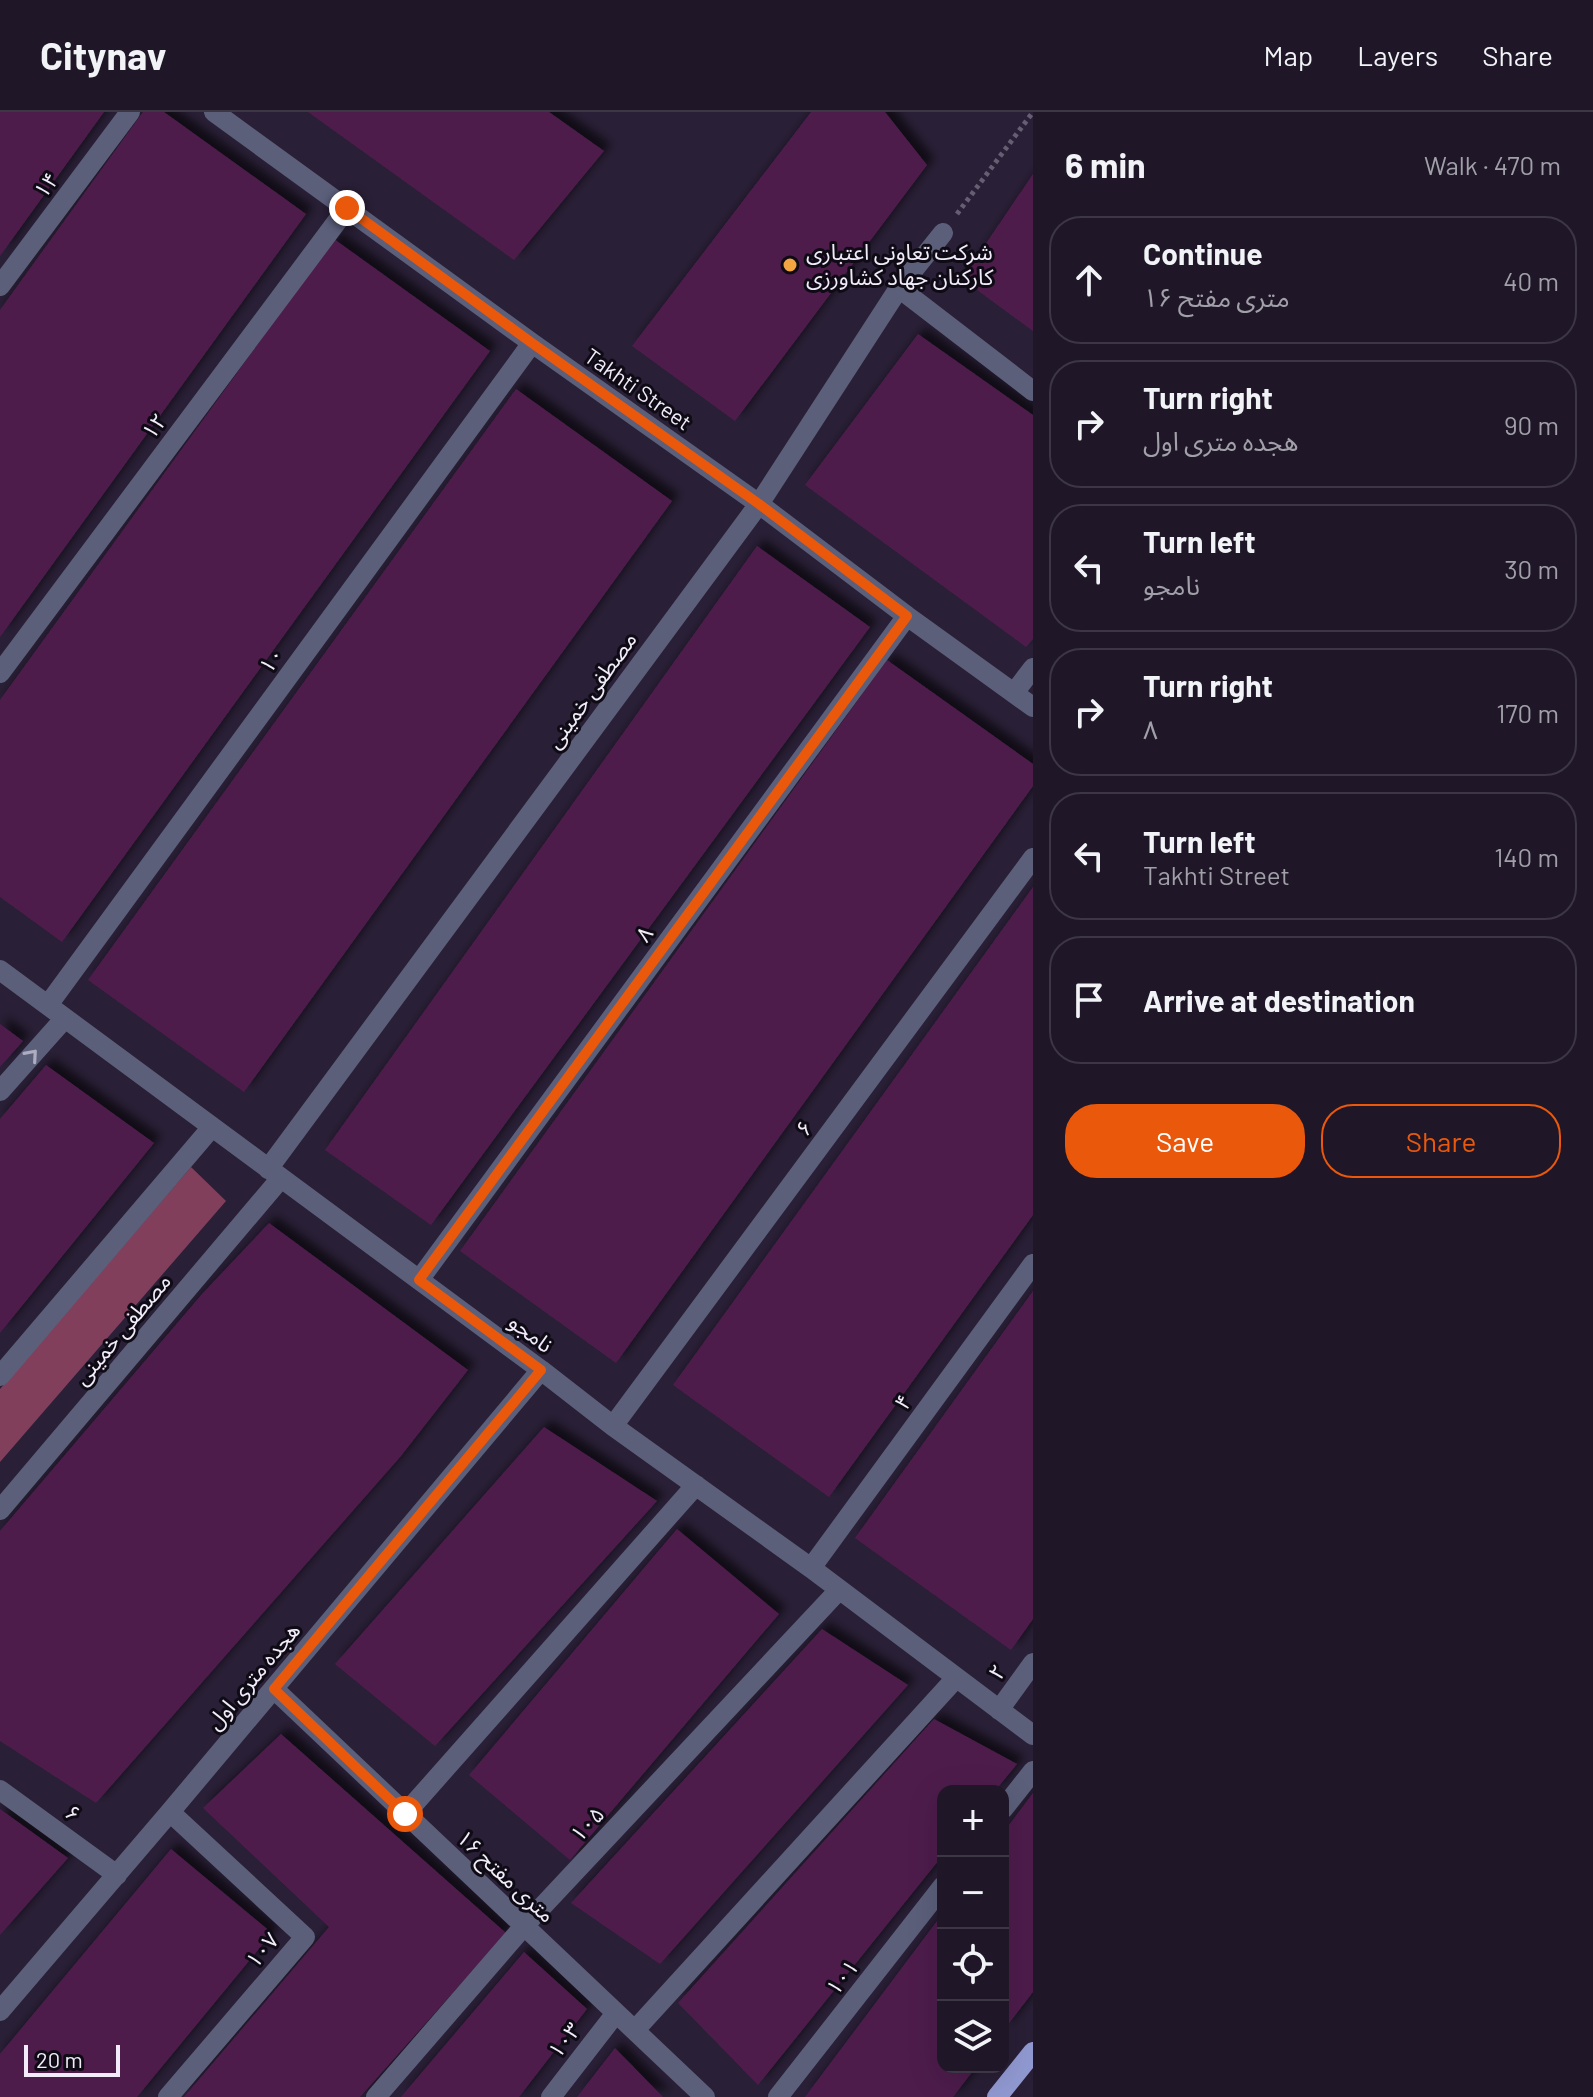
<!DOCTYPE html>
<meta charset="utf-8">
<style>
body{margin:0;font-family:Barlow,"Noto Sans Arabic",sans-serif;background:#2c2434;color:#f1f3f6}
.controls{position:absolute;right:24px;bottom:24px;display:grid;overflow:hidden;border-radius:16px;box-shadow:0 8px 32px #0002}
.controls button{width:72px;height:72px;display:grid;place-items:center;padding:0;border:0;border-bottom:2px solid #3c3645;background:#1f1728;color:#f1f3f6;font:40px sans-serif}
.scale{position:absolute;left:24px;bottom:20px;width:96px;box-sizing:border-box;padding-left:8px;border:4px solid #f1ebfa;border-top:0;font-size:22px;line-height:28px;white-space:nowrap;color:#f1ebfa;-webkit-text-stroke:6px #0f0b15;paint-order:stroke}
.stop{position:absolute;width:24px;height:24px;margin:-18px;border:6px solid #ea580c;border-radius:50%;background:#fff}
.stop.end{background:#ea580c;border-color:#fff;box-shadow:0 2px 8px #0008}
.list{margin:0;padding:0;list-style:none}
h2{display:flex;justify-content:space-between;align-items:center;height:104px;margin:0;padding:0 32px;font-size:34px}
h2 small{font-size:26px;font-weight:400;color:#a19fa8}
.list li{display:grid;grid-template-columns:52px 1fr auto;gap:24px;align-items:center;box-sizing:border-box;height:128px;margin:0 16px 16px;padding:0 16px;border:2px solid #3c3645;border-radius:32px}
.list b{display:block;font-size:30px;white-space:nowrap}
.list p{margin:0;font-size:26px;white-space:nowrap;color:#a19fa8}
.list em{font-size:26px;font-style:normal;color:#a19fa8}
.actions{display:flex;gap:16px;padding:24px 32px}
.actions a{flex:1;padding:18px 0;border:2px solid #ea580c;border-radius:32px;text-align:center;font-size:28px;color:#ea580c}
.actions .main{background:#ea580c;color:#fff}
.icon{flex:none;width:44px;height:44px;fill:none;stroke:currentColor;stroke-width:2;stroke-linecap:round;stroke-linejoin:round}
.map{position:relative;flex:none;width:1033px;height:1985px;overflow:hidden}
header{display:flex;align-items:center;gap:48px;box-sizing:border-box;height:112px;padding:0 40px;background:#1f1728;border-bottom:2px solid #3c3645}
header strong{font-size:38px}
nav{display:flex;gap:44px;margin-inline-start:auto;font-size:28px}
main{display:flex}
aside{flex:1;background:#1f1728}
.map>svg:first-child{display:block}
.forest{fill:#823f5c}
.building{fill:#4e1d4c;filter:url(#shadow)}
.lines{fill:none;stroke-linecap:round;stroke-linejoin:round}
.path{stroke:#665e72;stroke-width:5;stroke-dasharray:4 4;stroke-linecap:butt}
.minor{stroke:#5b5f7a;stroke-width:20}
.major{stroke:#9199d2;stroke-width:20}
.oneway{stroke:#aeacc0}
.route{stroke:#ea580c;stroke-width:10}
.poi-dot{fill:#f2a541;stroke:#0f0b15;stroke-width:3}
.labels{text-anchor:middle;stroke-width:6;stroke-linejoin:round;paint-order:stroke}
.street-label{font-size:22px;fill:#f1ebfa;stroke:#0f0b15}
.poi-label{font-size:22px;fill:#f1ebfa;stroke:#0f0b15;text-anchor:start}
</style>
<header>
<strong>Citynav</strong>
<nav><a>Map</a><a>Layers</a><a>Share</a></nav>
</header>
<main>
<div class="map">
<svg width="1033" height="1985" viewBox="0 0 1033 1985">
<defs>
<filter id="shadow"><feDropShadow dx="7" dy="-7" stdDeviation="4" flood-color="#0009"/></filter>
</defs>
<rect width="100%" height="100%" fill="#291f36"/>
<path class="forest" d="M191,1055L226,1089L0,1350V1277Z"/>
<path class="building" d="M0,0H104L0,144Z
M143,0H164L306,102L0,525V198Z
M308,0H549L604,39L514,148Z
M811,0H885L927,53L735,309L632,234Z
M1033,62V219L962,167Z
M334,127L490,239L62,830L0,785V588Z
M918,222L1033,303V527L1026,535L805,373Z
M516,277L672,389L244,980L88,868Z
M757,434L870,515L431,1113L325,1038Z
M887,548L1033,652V674L616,1251L460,1139Z
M1033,775V1103L829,1385L673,1273Z
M0,912L23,929L0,955Z
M46,953L154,1031L0,1221V1007Z
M269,1111L468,1258L401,1344L96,1691L0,1629V1419L202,1182Z
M1033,1179V1507L1011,1538L855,1426Z
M544,1315L657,1389L435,1634L335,1552Z
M677,1417L779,1502L570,1748L469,1663Z
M822,1517L908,1573L660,1852L571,1791Z
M934,1607L1017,1652L995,1679H943V1743L758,1973L678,1891Z
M281,1622L506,1821L360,1985H184L329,1815L203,1696Z
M1033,1681V1880L1003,1919V1721Z
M0,1697L68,1746L0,1823Z
M171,1737L272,1821L137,1985H0V1942Z
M943,1801V1955H976L953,1985H805Z
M524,1840L587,1897L519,1985H401Z
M615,1936L663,1985H577Z"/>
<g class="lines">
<path class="path" d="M957,102L1033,0"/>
<path class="minor" d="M214,0L532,231L759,392L907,504L1033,595
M0,174L130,0
M899,176L1033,279
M0,561L347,96
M1014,581L1033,556
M0,858L541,1258L613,1314L811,1456L1033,1623
M48,893L532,231
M0,979L65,906
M268,1057L759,392L899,176L943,121
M419,1168L907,504
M0,1264L212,1015
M613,1314L1033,746
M0,1398L281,1066
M811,1456L1033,1152
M274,1577L705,1985
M999,1598L1033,1551
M0,1678L117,1763
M1003,1697L1033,1659
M405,1702L696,1373
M0,1899L170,1700L541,1258
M635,1918L956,1566
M168,1985L305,1825L170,1700
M376,1985L524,1814L839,1478
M551,1985L616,1901
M778,1985L943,1774"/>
<path class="major" d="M997,1985L1033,1940"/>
</g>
<defs><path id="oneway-chevron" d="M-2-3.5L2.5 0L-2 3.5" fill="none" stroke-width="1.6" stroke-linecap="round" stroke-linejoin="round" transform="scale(2)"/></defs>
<use class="oneway" href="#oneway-chevron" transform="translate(32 943) rotate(-49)"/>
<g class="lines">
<path class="route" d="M347,96L532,231L759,392L907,504L419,1168L541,1258L274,1577L405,1702"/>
</g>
<circle class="poi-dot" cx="790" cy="153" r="8"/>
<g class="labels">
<g class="street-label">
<text transform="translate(46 73) rotate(-53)" y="8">۱۴</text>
<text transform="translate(638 277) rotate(35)" y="8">Takhti Street</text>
<text transform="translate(154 314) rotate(-53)" y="8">۱۲</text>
<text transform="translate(271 548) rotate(-54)" y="8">۱۰</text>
<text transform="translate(591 578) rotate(-54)" y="8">مصطفی خمینی</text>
<text transform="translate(644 822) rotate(-54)" y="8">۸</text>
<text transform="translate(804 1016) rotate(-54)" y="8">۶</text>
<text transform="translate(122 1217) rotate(-50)" y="8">مصطفی خمینی</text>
<text transform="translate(531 1221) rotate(37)" y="8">نامجو</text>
<text transform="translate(903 1290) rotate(-54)" y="8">۴</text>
<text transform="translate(997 1560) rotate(-54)" y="8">۲</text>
<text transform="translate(253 1564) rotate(-50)" y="8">هجده متری اول</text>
<text transform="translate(73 1701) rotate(36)" y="8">۶</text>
<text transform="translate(587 1712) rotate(-47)" y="8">۱۰۵</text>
<text transform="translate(506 1764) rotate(43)" y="8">۱۶ متری مفتح</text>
<text transform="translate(262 1838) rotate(-50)" y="8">۱۰۷</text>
<text transform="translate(842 1865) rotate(-52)" y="8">۱۰۱</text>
<text transform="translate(564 1928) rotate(-52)" y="8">۱۰۳</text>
</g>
<g class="poi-label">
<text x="806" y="148">شرکت تعاونی اعتباری<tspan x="806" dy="25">کارکنان جهاد کشاورزی</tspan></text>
</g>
</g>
</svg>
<div class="controls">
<button>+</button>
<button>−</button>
<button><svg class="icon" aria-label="locate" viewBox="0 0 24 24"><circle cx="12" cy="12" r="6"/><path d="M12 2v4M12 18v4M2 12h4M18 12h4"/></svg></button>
<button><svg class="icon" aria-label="layers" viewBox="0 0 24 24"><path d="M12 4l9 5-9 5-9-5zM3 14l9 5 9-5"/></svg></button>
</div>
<div class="scale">20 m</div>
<div class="stop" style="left:405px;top:1702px"></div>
<div class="stop end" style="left:347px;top:96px"></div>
</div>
<aside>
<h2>6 min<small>Walk · 470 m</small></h2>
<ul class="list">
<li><svg class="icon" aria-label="ahead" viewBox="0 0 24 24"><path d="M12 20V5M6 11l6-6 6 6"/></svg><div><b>Continue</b><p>۱۶ متری مفتح</p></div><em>40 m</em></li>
<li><svg class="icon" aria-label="right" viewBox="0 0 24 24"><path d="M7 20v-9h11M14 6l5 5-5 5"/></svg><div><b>Turn right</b><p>هجده متری اول</p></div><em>90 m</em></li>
<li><svg class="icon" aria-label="left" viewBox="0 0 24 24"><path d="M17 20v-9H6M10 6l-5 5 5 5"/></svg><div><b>Turn left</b><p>نامجو</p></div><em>30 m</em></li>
<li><svg class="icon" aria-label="right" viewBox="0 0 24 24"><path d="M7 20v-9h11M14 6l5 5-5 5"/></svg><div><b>Turn right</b><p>۸</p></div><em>170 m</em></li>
<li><svg class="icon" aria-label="left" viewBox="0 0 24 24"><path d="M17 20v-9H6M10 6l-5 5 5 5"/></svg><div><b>Turn left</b><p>Takhti Street</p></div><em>140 m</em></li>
<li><svg class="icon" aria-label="arrive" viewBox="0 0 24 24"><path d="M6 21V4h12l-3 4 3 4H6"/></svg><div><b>Arrive at destination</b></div></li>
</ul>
<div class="actions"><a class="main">Save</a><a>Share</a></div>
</aside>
</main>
